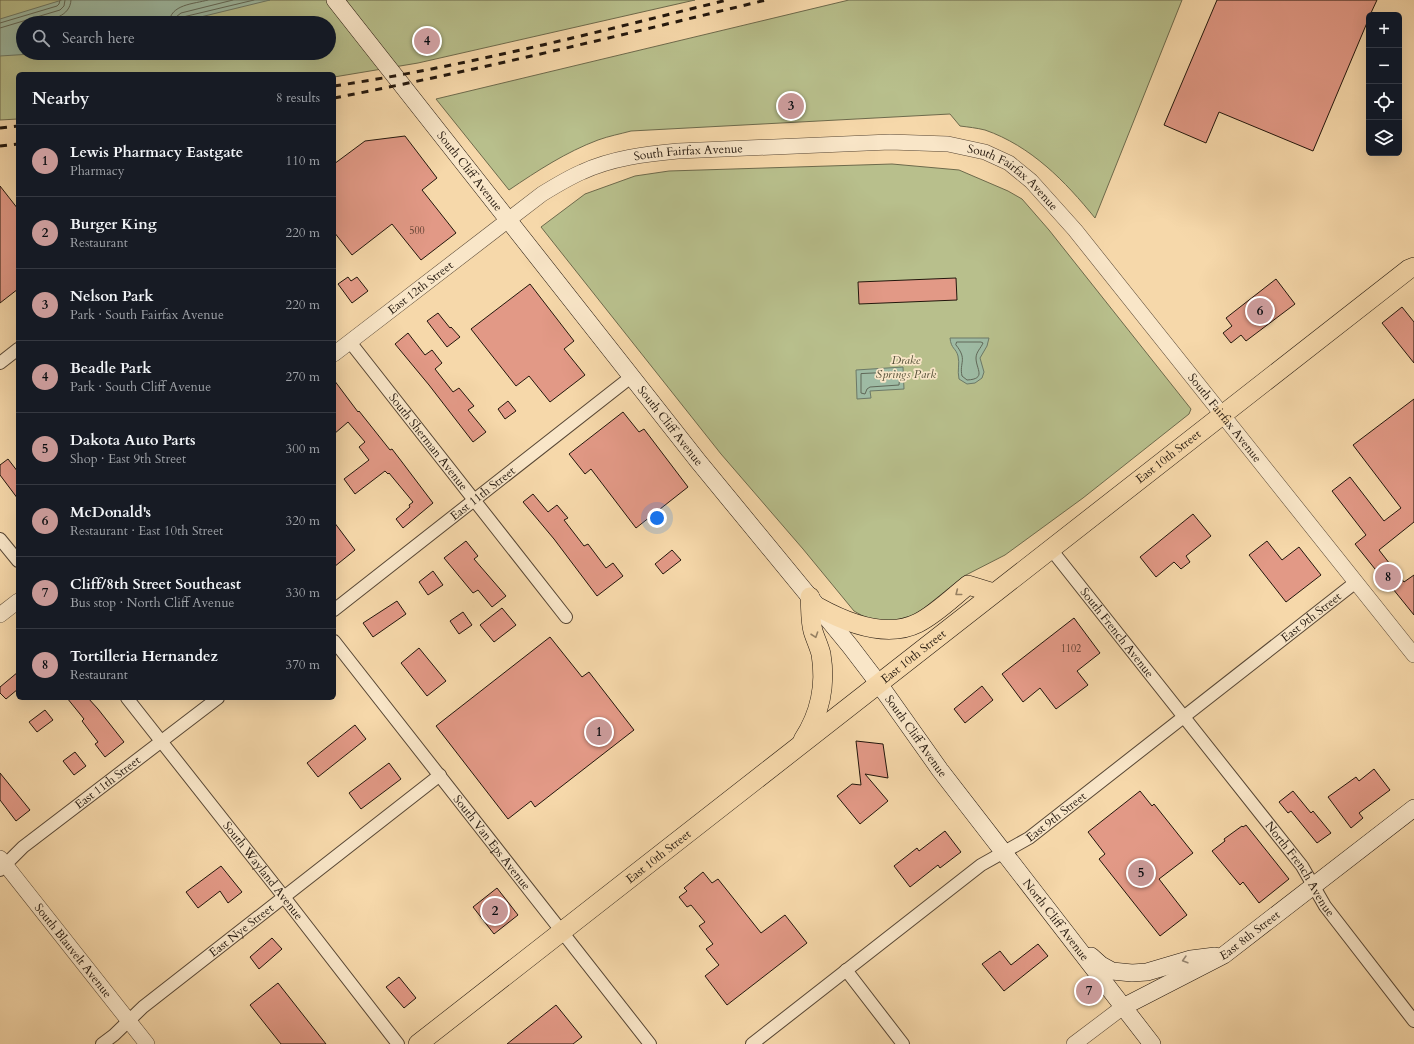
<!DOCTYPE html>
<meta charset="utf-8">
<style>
body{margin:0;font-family:Cardo,serif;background:#20242c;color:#f1f3f6}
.controls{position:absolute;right:12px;top:12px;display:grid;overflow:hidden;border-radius:6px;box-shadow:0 4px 16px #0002}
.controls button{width:36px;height:36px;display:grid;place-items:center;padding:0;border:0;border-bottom:1px solid #363941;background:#171b24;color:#f1f3f6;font:20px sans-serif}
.you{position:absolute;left:657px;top:518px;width:14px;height:14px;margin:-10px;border:3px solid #fff;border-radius:50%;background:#1a73e8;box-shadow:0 0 0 6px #1a73e833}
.badge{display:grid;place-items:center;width:26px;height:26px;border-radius:50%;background:#c59692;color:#111;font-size:13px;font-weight:700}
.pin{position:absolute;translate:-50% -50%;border:2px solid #fff;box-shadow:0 1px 4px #0006}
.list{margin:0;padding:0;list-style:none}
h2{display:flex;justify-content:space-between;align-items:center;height:52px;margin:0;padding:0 16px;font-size:17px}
h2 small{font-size:13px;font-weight:400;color:#9ea1a6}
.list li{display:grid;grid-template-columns:26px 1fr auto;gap:12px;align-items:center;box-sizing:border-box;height:72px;padding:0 16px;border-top:1px solid #363941}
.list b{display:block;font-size:15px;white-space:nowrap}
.list p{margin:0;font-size:13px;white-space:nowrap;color:#9ea1a6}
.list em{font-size:13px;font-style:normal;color:#9ea1a6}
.icon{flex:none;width:22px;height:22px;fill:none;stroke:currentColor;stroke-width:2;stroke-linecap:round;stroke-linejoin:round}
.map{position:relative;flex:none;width:1414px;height:1044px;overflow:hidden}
.search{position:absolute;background:#171b24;box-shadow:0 4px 16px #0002;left:16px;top:16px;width:320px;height:44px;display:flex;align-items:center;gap:10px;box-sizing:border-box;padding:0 14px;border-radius:22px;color:#9ea1a6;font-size:15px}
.panel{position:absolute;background:#171b24;box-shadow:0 4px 16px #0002;left:16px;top:72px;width:320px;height:628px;border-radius:6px}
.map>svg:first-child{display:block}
.green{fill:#b8bf8c;stroke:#6d6a4c;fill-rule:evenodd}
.water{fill:#9ebba4;stroke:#6c7967}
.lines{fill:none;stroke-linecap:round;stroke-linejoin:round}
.shore{stroke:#606858;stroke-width:1}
.building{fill:#e29986;stroke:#22160c}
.minor-casing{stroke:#574634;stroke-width:14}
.tertiary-casing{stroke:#574634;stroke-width:16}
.secondary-casing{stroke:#22160c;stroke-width:18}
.primary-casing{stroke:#22160c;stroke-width:20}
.minor{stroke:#f9e6c8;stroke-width:12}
.tertiary{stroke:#f9e6c8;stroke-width:15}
.secondary{stroke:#f9e6c8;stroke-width:17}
.primary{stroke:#f6d8aa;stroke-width:19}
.rail{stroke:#22160c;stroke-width:3;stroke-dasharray:7 7;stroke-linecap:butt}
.oneway{stroke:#978163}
.oneway2{stroke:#988873}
.labels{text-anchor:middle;stroke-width:3.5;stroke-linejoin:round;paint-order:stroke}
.number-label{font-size:10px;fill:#52372a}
.street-label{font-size:12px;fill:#22160c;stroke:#f9e6c8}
.park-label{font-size:12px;font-style:italic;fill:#565139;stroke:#f9e6c8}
</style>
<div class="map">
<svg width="1414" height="1044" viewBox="0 0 1414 1044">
<rect width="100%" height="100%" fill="#f6d8aa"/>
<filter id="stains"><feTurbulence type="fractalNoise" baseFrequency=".005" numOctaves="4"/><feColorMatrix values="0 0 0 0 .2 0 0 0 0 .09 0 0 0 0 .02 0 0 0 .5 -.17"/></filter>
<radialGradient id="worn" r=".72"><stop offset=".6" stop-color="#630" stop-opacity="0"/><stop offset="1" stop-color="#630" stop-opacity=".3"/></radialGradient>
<path class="green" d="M0,0H695L418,63L334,77V74H18V119L0,120ZM23,23H329V53H23Z
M849,0H1182L1095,218C1065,181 1031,146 985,130C977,128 968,127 960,126L950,114L631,131C620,134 609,136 598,140C566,152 537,171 509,190L436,99Z
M892,164L959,170L1008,191L1022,199L1049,230L1191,409L1189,414L1083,498L1005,555L964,576L918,613L906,619L895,622L868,619L854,611L803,549L721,454L541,227L585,194L635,176L669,171Z"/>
<path class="water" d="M62,0H270L176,23H23V53H47L0,56V19Z
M950,338H989L987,346L980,358L984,372L982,378L975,383L967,384L959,379C957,370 960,364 958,356C956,348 951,349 950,338Z
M903,367L904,389L870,391L871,398L857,399L856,370Z"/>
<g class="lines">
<path class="shore" d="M0,23L57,6L59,4L60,0
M38,23C52,19 70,17 71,0
M169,23C170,4 194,4 208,0
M175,23L176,17L181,13L233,0
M180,23V20L183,17L254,0
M0,28L60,10L64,6L65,0
M957,342H981L983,343C981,348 976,352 976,358C976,369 987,379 967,380L962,376C959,362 968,360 956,345Z
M898,372L900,373L899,385L870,387L867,389L865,394L861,393V374Z"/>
</g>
<path class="building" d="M1217,0H1377L1370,15H1369V18L1313,151L1219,112L1206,143L1164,125Z
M405,136L437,178L422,190L456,233L421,260L392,224L352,255L334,232V164L365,141Z
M0,186L18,209V289L0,303Z
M348,277L351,281L357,277L368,291L352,303L338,284Z
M956,278L957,300L859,304L858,282Z
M1276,279L1295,304L1246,341L1241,335L1231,343L1223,333L1232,326L1226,318Z
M530,284L574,341L564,349L585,375L550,402L529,376L516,386L471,329Z
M1402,307L1414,322V363L1382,323Z
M438,313L450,328L451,327L460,337L447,347L427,321Z
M408,333L425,355L432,350L442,363L435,369L453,392L459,388L474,406L468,410L486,432L473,442L429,385L395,344Z
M334,380L358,412L359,411L390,450L392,449L402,462L433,503L403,528L396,519L410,507L409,505L413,502L389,473L388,474L385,471L355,494L344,479L369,460L359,447L365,442L348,422L334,434Z
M1414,399V522L1379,550L1404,582L1414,575V615L1393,589L1390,591L1377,575L1379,574L1355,544L1366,535L1332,491L1350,477L1384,521L1401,508L1353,445Z
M508,401L516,411L505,419L498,409Z
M623,412L639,432L644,429L688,487L636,528L591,469L585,474L569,454Z
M8,459L18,472V499L0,475V465Z
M533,494L548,512L557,505L568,518L564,520L584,546L588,544L606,568L613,563L623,576L597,596L554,539L523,502Z
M1193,514L1211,536L1186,556L1190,562L1181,569L1174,562L1156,577L1140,557Z
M334,522L355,550L334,567Z
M466,541L478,556L474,559L506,596L492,607L478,590L473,593L444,558Z
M1267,541L1282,560L1299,547L1321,575L1286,602L1249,555Z
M672,550L681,560L663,574L655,564Z
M433,571L443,585L428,595L419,582Z
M397,601L406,614L373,637L363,623Z
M502,608L516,625L494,642L480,625Z
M463,612L472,625L459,634L450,621Z
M1074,618L1100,653L1077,671L1088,685L1056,709L1040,688L1023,702L1002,674Z
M550,637L582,677L589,672L634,730L535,807L531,801L508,819L436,726Z
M419,648L446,681L427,696L401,663Z
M18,672V689L6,699L0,693V687Z
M982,686L993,700L965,723L954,709Z
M67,698H88L98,709L124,742L105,757L95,744L98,742L82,721L84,719Z
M45,710L53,720L37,732L29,722Z
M355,725L366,739L318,777L307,763Z
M856,741L883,744L888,778L865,774L888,801L860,824L837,796L852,784L861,785Z
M75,752L86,766L74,775L63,761Z
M389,763L401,779L361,809L349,793Z
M1374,769L1390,790L1359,813L1363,818L1351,828L1328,797L1356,777L1359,781Z
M0,773L30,810L16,821L0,800Z
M1140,791L1152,806L1154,804L1193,853L1159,879L1187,915L1160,936L1099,859L1105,854L1088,832Z
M1293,791L1311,813L1313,811L1331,833L1317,843L1291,811L1288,813L1279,802Z
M1246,825L1289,879L1259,903L1243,882L1240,885L1212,851L1225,841L1224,839L1242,826L1243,827Z
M945,831L961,852L940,868L938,865L910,887L894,866L917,848L919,851Z
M221,866L242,892L228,903L220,891L198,908L186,892Z
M703,872L712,883L718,879L761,933L785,915L807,943L727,1005L705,976L719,965L706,949L713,944L699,926L705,922L691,905L687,907L679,897L687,891L684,888Z
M497,888L518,915L494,934L473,907Z
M272,938L282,949L259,969L250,957Z
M1038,944L1048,956L1004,991L982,964L1000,951L1011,965Z
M399,977L416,998L404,1008L386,987Z
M278,983L326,1044H281L250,1005Z
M556,1005L582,1037L573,1044H507Z"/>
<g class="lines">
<defs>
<g id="minor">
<path id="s1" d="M350,342L566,617"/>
<path d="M0,363L18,349"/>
<path d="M0,539L18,561"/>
<path id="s2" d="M1050,548L1302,866L1325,906L1414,1021"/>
<path id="s3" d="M334,610L631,377"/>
<path id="s4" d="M334,641L650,1044"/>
<path id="s5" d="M127,698L284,897L398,1044"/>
<path id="s6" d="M0,870L23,847L218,698"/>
<path d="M846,970L903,1044"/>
<path id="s7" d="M102,1044L114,1035L143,1007L440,775"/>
<path id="s8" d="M752,1044L981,865L1029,838L1356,582"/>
</g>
<g id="tertiary">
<path id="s9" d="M334,354L542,194C555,186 568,178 582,172C612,158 646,154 678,151L890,142L948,144L985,152L1009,163L1031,181L1075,230L1414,655"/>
<path d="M0,615L18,601"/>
<path id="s10" d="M0,858L147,1044"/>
<path d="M1074,1044L1123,1007"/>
</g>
<g id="secondary">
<path id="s11" d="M335,0L698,461L850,646L879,684L940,770L1152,1044"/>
<path d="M1091,956L1101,965L1112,971L1132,973L1147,972L1191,959L1215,956"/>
<path id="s12" d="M1123,1007L1224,955L1414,808"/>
</g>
<g id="primary">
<path d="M818,607C847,623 886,639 918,623C936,614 952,598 968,585L994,593"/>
<path d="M803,740C820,714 826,684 821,654C819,646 815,638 813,631C810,620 811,608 810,597"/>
<path id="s13" d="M418,1044C749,787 1077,526 1409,269L1414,267"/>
</g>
</defs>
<use href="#minor" class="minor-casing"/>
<use href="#tertiary" class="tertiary-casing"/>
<use href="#secondary" class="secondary-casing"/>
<use href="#primary" class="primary-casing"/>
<use href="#minor" class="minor"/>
<use href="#tertiary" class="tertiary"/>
<use href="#secondary" class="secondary"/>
<use href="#primary" class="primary"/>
<path class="rail" d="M334,86C467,66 597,32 727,0
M334,98C479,70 622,35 766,0
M0,128L18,126
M0,146L18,144"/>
</g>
<defs><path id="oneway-chevron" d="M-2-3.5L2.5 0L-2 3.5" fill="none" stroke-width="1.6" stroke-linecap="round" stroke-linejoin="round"/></defs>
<g class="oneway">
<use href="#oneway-chevron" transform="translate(958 593) rotate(142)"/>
<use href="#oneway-chevron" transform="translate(815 635) rotate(71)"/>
</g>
<use class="oneway2" href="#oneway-chevron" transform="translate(1185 960) rotate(164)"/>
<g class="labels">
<g class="number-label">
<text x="417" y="234">500</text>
<text x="1071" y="652">1102</text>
</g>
<g class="street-label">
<text dy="4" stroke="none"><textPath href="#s9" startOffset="417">South Fairfax Avenue</textPath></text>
<text dy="4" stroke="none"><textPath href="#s11" startOffset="218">South Cliff Avenue</textPath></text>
<text dy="4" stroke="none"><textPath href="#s9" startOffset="752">South Fairfax Avenue</textPath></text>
<text dy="4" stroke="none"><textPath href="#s9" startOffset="109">East 12th Street</textPath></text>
<text dy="4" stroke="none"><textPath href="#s9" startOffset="1076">South Fairfax Avenue</textPath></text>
<text dy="4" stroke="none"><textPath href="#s11" startOffset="542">South Cliff Avenue</textPath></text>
<text dy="4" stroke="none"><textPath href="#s1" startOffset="127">South Sherman Avenue</textPath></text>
<text dy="4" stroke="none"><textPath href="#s13" startOffset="953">East 10th Street</textPath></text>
<text dy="4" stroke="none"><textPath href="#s3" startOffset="189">East 11th Street</textPath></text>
<text dy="4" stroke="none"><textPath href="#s8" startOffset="704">East 9th Street</textPath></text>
<text dy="4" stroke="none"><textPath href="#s2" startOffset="108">South French Avenue</textPath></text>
<text dy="4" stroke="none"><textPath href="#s13" startOffset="629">East 10th Street</textPath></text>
<text dy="4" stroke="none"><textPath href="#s11" startOffset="938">South Cliff Avenue</textPath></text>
<text dy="4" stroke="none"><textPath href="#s6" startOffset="139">East 11th Street</textPath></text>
<text dy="4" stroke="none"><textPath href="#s8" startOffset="380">East 9th Street</textPath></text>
<text dy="4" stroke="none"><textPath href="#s4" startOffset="256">South Van Eps Avenue</textPath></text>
<text dy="4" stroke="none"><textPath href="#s13" startOffset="305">East 10th Street</textPath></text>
<text dy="4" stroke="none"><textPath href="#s2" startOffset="407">North French Avenue</textPath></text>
<text dy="4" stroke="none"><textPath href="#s5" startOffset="220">South Wayland Avenue</textPath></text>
<text dy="4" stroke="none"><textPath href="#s11" startOffset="1169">North Cliff Avenue</textPath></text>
<text dy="4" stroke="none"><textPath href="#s7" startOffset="180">East Nye Street</textPath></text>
<text dy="4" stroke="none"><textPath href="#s12" startOffset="146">East 8th Street</textPath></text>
<text dy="4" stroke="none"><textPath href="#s10" startOffset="118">South Blauvelt Avenue</textPath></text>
</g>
<g class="park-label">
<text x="906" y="364">Drake<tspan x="906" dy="14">Springs Park</tspan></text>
</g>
</g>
<rect width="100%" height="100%" filter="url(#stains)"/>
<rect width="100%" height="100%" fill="url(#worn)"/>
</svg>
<div class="controls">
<button>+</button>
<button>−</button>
<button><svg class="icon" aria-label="locate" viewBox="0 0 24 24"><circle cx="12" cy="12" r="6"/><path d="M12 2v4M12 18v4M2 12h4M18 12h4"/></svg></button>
<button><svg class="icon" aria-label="layers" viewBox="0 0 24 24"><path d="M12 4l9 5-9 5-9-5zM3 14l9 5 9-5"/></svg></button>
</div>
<div class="you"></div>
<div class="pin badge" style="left:599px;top:732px">1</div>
<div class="pin badge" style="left:495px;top:911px">2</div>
<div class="pin badge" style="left:791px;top:106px">3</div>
<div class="pin badge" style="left:427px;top:41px">4</div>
<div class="pin badge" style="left:1141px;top:873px">5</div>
<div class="pin badge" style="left:1260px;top:311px">6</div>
<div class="pin badge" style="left:1089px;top:991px">7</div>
<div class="pin badge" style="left:1388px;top:577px">8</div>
<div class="search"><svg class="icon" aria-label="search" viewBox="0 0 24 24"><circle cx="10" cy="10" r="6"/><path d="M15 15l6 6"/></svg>Search here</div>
<section class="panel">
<h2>Nearby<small>8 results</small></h2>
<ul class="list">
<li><span class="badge">1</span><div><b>Lewis Pharmacy Eastgate</b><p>Pharmacy</p></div><em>110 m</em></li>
<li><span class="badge">2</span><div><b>Burger King</b><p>Restaurant</p></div><em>220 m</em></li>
<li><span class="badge">3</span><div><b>Nelson Park</b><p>Park · South Fairfax Avenue</p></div><em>220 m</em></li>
<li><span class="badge">4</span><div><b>Beadle Park</b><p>Park · South Cliff Avenue</p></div><em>270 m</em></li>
<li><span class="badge">5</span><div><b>Dakota Auto Parts</b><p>Shop · East 9th Street</p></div><em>300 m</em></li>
<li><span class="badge">6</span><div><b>McDonald's</b><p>Restaurant · East 10th Street</p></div><em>320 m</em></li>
<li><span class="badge">7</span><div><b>Cliff/8th Street Southeast</b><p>Bus stop · North Cliff Avenue</p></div><em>330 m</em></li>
<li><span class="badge">8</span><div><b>Tortilleria Hernandez</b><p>Restaurant</p></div><em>370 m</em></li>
</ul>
</section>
</div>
